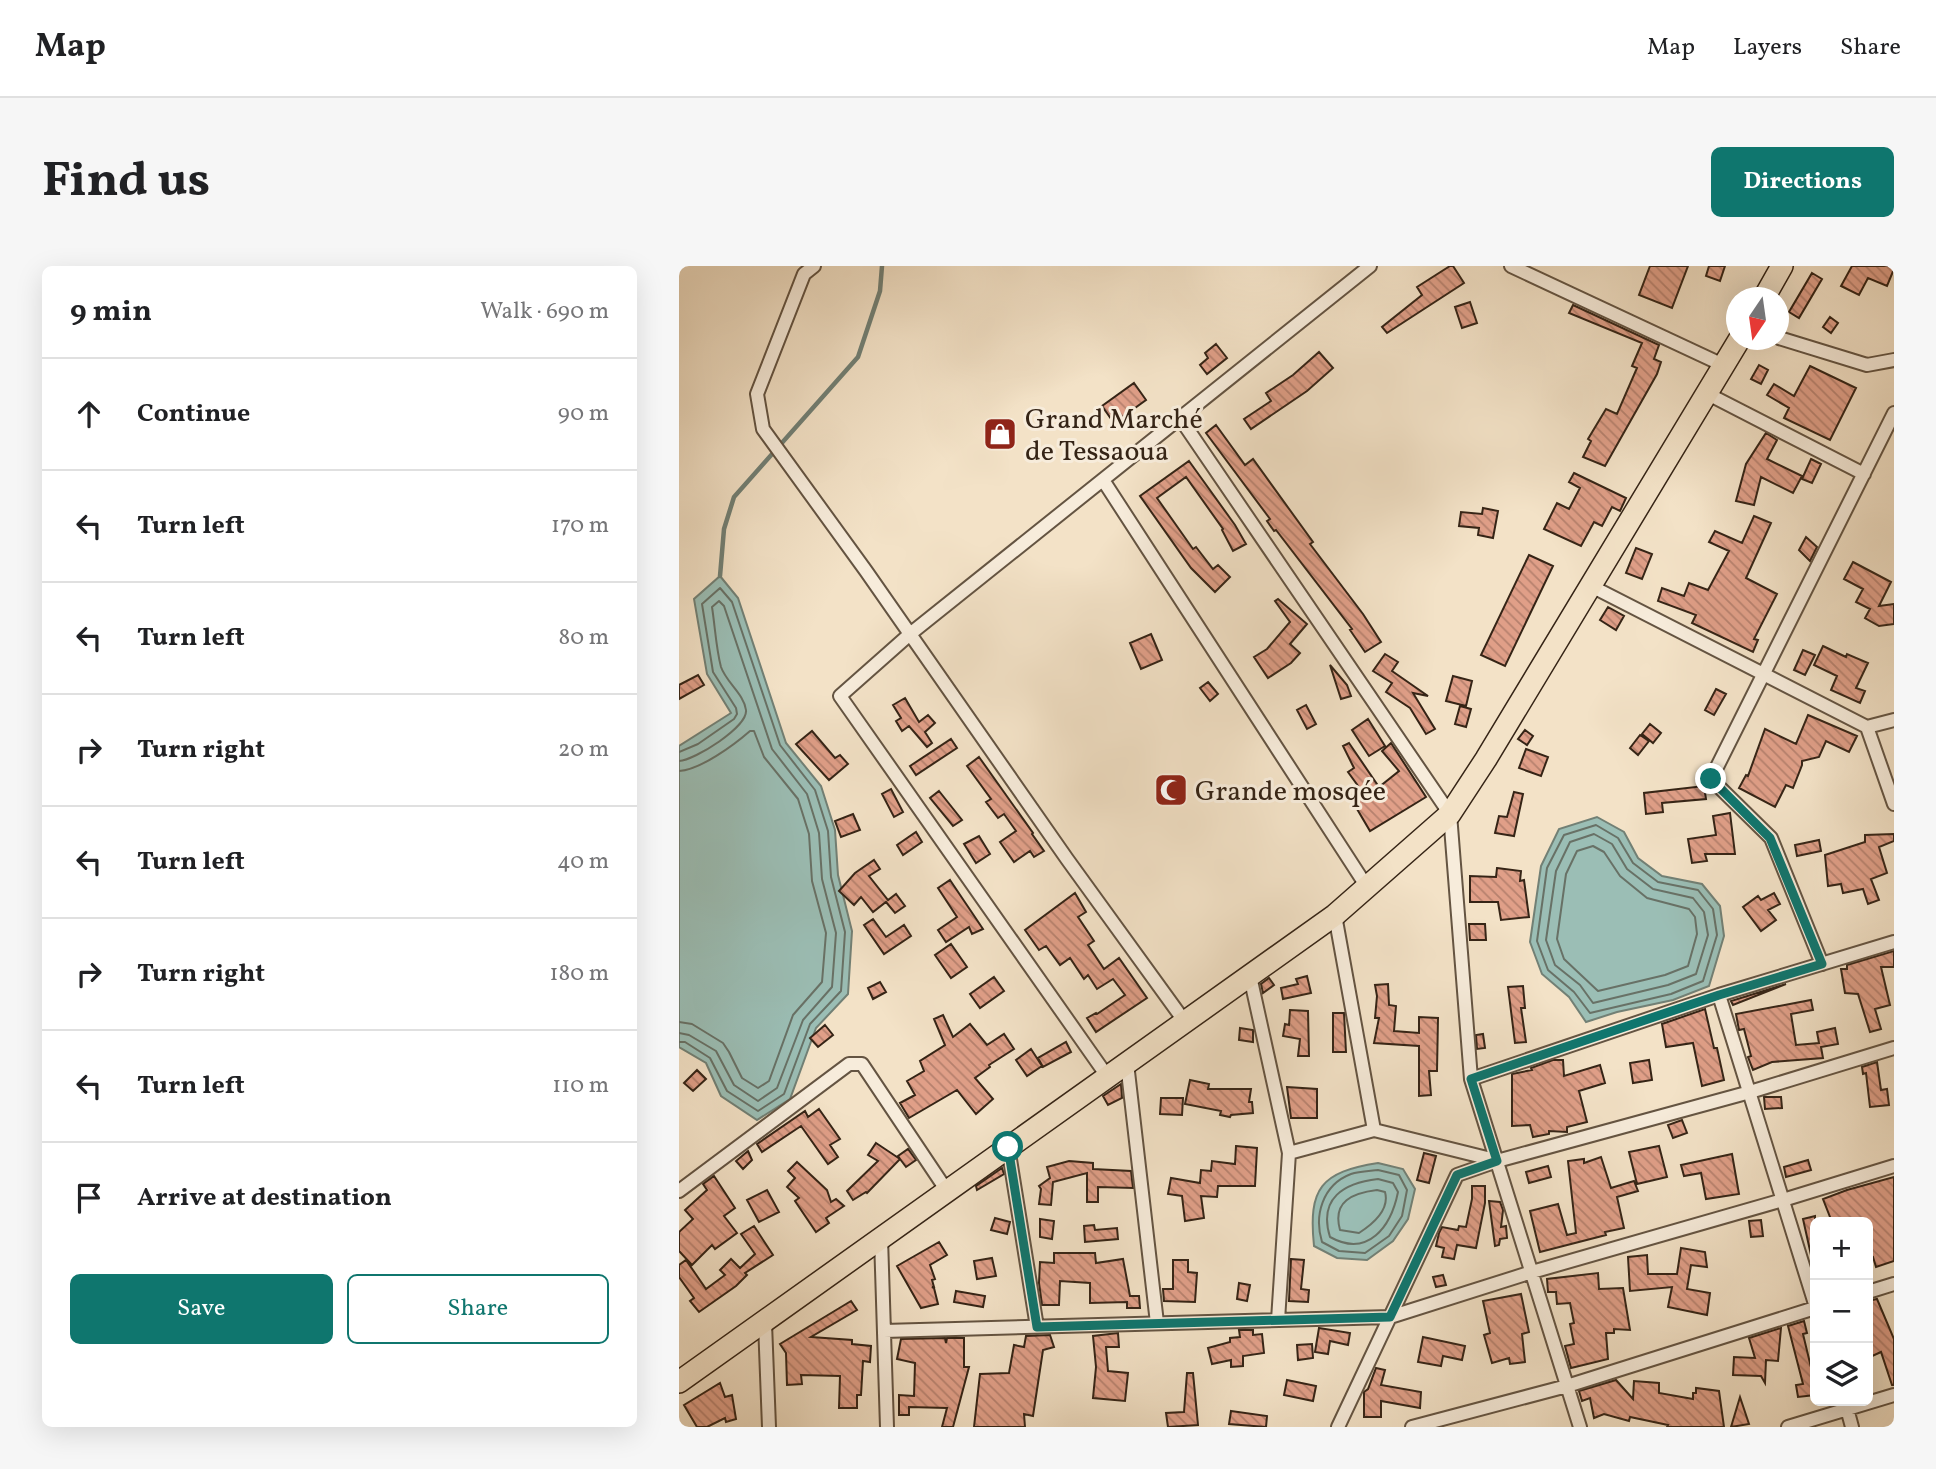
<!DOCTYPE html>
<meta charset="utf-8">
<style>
body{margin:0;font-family:Vollkorn,serif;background:#f6f6f6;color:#202124}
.controls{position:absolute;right:21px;bottom:21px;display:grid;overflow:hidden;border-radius:10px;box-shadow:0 7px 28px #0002}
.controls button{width:63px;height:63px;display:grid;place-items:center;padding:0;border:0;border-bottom:2px solid #e0e0e0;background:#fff;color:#202124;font:35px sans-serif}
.compass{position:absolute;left:1047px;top:21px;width:63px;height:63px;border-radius:50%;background:#fff;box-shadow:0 7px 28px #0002;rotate:193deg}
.stop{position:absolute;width:21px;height:21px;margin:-16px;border:5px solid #0f766e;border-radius:50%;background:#fff}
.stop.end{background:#0f766e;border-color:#fff;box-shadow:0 2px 7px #0008}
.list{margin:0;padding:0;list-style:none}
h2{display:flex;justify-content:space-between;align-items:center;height:91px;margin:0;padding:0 28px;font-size:30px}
h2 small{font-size:23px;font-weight:400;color:#757577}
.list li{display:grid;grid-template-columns:46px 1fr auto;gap:21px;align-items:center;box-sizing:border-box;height:112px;padding:0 28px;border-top:2px solid #e0e0e0}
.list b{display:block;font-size:26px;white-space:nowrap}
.list em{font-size:23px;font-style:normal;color:#757577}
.actions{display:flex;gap:14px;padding:21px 28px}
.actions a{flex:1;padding:16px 0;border:2px solid #0f766e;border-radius:10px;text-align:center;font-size:24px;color:#0f766e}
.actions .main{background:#0f766e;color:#fff}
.icon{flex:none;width:38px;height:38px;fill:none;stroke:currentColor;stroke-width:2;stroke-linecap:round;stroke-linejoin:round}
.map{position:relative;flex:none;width:1215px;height:1161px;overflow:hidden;border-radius:10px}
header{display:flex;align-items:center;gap:42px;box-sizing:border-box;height:98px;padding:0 35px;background:#fff;border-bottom:2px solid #e0e0e0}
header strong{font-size:33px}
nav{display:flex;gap:38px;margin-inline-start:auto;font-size:24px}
.intro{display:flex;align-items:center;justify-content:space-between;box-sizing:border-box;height:168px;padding:0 42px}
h1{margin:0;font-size:49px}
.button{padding:18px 32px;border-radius:10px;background:#0f766e;color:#fff;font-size:24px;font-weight:700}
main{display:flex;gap:42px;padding:0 42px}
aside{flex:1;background:#fff;border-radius:10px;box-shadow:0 7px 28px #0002}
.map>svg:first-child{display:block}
.water{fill:#9bbeb5;stroke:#728075;stroke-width:2}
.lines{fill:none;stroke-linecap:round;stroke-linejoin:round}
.shore{stroke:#687166;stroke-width:2}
.stream{stroke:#728075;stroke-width:4.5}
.building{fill:url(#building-back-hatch);stroke:#352416;stroke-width:2}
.minor-casing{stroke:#645442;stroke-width:16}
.trunk-casing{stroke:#352416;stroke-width:24}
.minor{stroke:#f7ecdb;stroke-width:12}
.trunk{stroke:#f3e2c7;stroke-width:21}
.route{stroke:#0f766e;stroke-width:9}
.labels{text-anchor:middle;stroke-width:6;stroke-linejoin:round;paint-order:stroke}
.poi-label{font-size:28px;fill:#352416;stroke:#f7ecdb;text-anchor:start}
</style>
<header>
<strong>Map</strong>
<nav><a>Map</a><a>Layers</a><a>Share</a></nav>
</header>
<div class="intro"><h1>Find us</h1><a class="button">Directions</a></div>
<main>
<aside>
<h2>9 min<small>Walk · 690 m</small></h2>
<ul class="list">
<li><svg class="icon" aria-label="ahead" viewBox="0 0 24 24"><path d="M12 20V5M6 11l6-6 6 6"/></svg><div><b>Continue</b></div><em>90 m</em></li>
<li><svg class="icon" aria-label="left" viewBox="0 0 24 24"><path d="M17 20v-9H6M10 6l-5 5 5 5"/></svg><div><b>Turn left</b></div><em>170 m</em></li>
<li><svg class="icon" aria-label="left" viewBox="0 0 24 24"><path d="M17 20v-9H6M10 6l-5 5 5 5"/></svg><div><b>Turn left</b></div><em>80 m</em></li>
<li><svg class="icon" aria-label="right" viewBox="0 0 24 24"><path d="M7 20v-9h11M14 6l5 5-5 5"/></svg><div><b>Turn right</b></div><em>20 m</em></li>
<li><svg class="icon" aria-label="left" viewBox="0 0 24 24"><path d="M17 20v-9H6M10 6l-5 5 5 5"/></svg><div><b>Turn left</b></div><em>40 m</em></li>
<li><svg class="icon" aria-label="right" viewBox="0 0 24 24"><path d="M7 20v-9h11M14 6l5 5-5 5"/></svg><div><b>Turn right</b></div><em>180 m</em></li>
<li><svg class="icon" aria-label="left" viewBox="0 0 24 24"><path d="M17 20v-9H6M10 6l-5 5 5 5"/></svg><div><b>Turn left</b></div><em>110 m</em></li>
<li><svg class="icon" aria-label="arrive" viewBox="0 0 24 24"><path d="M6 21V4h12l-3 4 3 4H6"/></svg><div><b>Arrive at destination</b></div></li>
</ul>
<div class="actions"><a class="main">Save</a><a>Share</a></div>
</aside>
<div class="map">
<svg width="1215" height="1161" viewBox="0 0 1215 1161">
<defs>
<pattern id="building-back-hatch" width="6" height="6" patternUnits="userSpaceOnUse" patternTransform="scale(1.75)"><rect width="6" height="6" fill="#e09f88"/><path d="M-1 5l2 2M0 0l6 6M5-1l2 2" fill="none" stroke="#b6816e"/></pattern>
</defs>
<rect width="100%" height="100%" fill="#f3e2c7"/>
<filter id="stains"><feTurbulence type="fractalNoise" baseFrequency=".00286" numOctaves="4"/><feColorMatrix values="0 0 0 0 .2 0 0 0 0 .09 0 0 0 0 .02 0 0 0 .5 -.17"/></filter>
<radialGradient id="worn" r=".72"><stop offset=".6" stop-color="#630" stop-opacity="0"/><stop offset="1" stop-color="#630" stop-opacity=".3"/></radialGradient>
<path class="water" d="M41,310L59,332L107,477L142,520L156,564L159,609L173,665L169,728L137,762L111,833L78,854L42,830L27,797L0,781V480L52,447L28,408L15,333Z
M918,551L945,566L959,592L983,610L1023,618L1041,640L1045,670L1030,720L994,734L938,746L907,756L890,731L863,708L851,676L862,600L880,563Z
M699,897L724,903L736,923L729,953L714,975L688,994L658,992L635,980C629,922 642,906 699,897Z"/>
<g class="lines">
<path class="shore" d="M0,486L19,478L55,453L58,448L57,442L34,406L23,338L41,322L53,336L101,479L136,524L149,565L152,611L166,666L162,725L131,758L105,828L79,845L48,825L31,792L6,776H0
M0,495C16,494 69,461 67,444C65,428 47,416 42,401C37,382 36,360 33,341L40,335L45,340L93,483L128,528L140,567L143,613L157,667L153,721L124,754L98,822L79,835L55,819L37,785L10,769L0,767
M0,505C21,504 55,479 71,465H75L85,491L119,533L130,568L133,615L147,667L143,716L114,749L90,815L79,822L63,812L50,786L44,777L13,758L0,756
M917,559L939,572L954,597L979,616L1019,624L1034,643L1038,669L1024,715L992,728L911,747L895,726L869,704L858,675L868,602L885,569Z
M915,568L933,578L948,603L974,623L1014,632L1025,646L1029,669L1017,708L989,719L914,737L901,719L876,699L867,674L877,605L891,576Z
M914,580L925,586L941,610L968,632L1010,643L1016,651L1018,668L1009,700L986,709L919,725L885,693L878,673L887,608L898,585Z
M699,904L720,909L728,924L723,950L710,970L686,987L660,985L643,976C635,950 643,919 672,908C680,905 691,905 699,904Z
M699,913L714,917L719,926C712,961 689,992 651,971C639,932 665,917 699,913Z
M698,924L706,926C711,944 694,958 680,967L661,964C653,935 674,927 698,924Z"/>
<path class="stream" d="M41,310L45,263L55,231L179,91L201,25L203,0"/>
</g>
<path class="building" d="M771,0H774L785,17L708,67L703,61L743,29L738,21Z
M971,0H1009L993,42L960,29Z
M1030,0H1046L1041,15L1027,10Z
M1173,0H1215V3L1208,20L1189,12L1180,29L1162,20Z
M1133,7L1143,13L1120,52L1110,46Z
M791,36L798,57L783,62L776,41Z
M894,39L980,79L975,93L982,96L978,108L926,200L904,191L912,175L909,173L927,143L938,148L958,102L953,100L963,77L890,47Z
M1151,51L1159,57L1152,67L1144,61Z
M537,78L548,92L528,108L521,99L529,92L526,87Z
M640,86L654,102L628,125L572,163L565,153L592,135L587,127L614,109Z
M1080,99L1089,104L1082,118L1072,113Z
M1131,100L1177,122L1151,174L1105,152L1110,142L1088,129L1095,118L1115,130Z
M455,117L467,134L435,157L423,140Z
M537,159L566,199L574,193L634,276L631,278L684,348L702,376L686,386L671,364L673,363L597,264L595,265L588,255L591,253L527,167Z
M1087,167L1098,174L1088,193L1123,210L1114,227L1082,211L1075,239L1057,235L1067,198Z
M1132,193L1142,198L1133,217L1123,213Z
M510,195L556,259L567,278L554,285L543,264L544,263L507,211L478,232L514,283L517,281L534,303L539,299L551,311L536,326L512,302L461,230Z
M895,207L947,232L941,245L933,241L923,260L915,256L902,280L865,263L878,237L890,243L901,222L890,216Z
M804,242L819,245L814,272L799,269L800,262L780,260L782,246L803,248Z
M1075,250L1092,257L1067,312L1098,328L1075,373L1079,374L1074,386L1013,357L1017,349L979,335L983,322L1005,330L1010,317L1029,324L1050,285L1030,276L1036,265L1063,277Z
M1127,271L1138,281L1131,295L1120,284Z
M957,282L973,288L963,313L947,307Z
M850,289L874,300L826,400L802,389Z
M1174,296L1212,316L1200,340L1215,338V358L1200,360L1186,352L1191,343L1177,336L1184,323L1165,313Z
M599,333L628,358L611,378L621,387L612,397L589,412L575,391L588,383L611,356L596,335Z
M929,341L945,350L937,364L921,354Z
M472,368L483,394L462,403L451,377Z
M1144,380L1167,391L1168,388L1189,397L1177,422L1186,425L1181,437L1152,424L1158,410L1135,399Z
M1124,384L1136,389L1126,409L1115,404Z
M706,388L719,396L713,405L749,430L734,427L756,463L747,468L731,442L707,426L713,417L694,405Z
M651,399L668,419L672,430L662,433Z
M19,409L25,419L0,433V419Z
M774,410L793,415L787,440L767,435Z
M529,416L539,428L531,435L521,422Z
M1037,423L1047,428L1035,449L1026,444Z
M226,432L240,456L249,449L256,457L246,466L253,477L248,481L230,460L223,465L217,455L222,452L214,439Z
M627,439L637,458L628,463L618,444Z
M781,440L792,443L787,461L776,458Z
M1129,449L1178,470L1170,486L1147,475L1140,491L1123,495V499L1114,522L1107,519L1096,541L1060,522L1067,509L1069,510L1086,463L1117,478Z
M689,453L706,480L690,490L673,464Z
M971,458L982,467L974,477L963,468Z
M846,464L854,470L848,479L839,473Z
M133,465L156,492L161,489L169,498L150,514L117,478Z
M961,469L970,475L959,489L951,482Z
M272,473L278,482L237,509L231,500Z
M670,477L700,521L720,505L703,485L712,477L747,531L691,565L671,531L682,524L669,506L675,502L664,480Z
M847,483L869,491L862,510L840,502Z
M300,491L354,567L353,568L365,585L355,591L351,585L335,596L321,576L337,565L325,548L319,552L307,536L312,533L288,500Z
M502,512L504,529L486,531L484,514Z
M1025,520L1027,533L983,537L984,546L967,548L965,527Z
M212,523L224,546L215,551L203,528Z
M260,525L283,554L274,560L251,532Z
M835,526L844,528L835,570L816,567L820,550L828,551Z
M1051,547L1056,588H1026L1028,595L1013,597L1009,573L1037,569L1034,550Z
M174,548L181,564L162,571L156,555Z
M237,566L243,576L224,589L218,579Z
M1215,568V575L1200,581L1208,607L1192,613L1200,634L1189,638L1184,623L1164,627L1162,618L1149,620L1146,589L1186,576V569Z
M300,570L311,588L297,597L285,578Z
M1140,574L1142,585L1118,590L1116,579Z
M195,594L201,603L190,610L209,634L217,628L226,640L216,647L207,636L194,646L182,631L175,639L160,625L176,607Z
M818,602L842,605L841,615L845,614L850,651L822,654L819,636H791V610L817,611Z
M271,614L304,663L293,668L290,661L267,676L259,664L278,651L259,622Z
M396,627L407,646L399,651L415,675L409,679L425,703L440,692L468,732L417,766L408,752L417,747L418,748L446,729L434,713L418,723L409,709L405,713L391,692L381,699L367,680L360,684L346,664Z
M1095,627L1101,638L1089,644L1097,654L1082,665L1064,641L1079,630L1082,634Z
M194,653L207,671L225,659L232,670L205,688L185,659Z
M790,658H806L807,674H791Z
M272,678L288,701L272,712L256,689Z
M1215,685V701H1202L1211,739L1196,743L1202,763L1191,766L1179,728L1166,727L1162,703H1168V699Z
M628,710L632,727L604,733L602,722L619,718L617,713Z
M315,711L325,725L301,742L291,728Z
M590,712L595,719L584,727L582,718Z
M201,716L207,726L194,733L189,722Z
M709,718L710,739L717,740L715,765L740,767V751L759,752L758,805H750L752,829L740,830V780L695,777L700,752H696L698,730L696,719Z
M1107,718L1054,739L1052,735Z
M844,720L846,742H842L847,776L836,777L829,721Z
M1132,734L1134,744L1112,748L1117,779L1140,777L1138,766L1156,762L1159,778L1142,781L1144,792L1093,796L1074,804L1069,791L1072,790L1065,763L1060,764L1057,748Z
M1026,743L1035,782H1038L1045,814L1023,820L1014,777L987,781L983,758Z
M611,744L629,745L630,790H619L621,773L604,770L606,758L610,759Z
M654,747H665L667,786H654Z
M264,749L274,771L291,758L308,779L325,768L335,783L310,799L311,801L296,812L314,833L297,848L278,824L230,852L221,837L236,829L228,815L245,805L241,795L266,779L255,753Z
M146,759L154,769L139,781L131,772Z
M561,762L574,764V776L560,774Z
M804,768L806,782L798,783L797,769Z
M387,776L392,786L364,801L359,792Z
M352,783L363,800L348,810L337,794Z
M874,794H884L885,810L921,799L926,817L900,825L908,856L888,861V866L870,865V868L854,871L851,859L833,860V808L853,804L852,802Z
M970,794L973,814L954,817L951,797Z
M1198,796L1202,824L1208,823L1210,839L1191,841L1187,807L1184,808L1183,801Z
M18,804L27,813L14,825L5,817Z
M511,814L530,818L529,823H572L570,836H573L574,847L552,849L551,851L541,849L542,845L506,838Z
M442,818L443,832L429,839L424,830Z
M608,821L638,823V852H612Z
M1085,831H1102L1103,842L1086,843Z
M482,832H504L503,849L481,848Z
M140,843L161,873L151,879L159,891L149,898L122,860L83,886L78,878L126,845L129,851Z
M1003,854L1008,867L994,872L989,859Z
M197,877L221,893L219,890L229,883L237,894L227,901L221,893L188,927L187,926L174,934L168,925L199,895L189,889Z
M557,880L578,882L576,920H539L538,931L522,930L525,952L506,955L503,930L489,928L492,912L521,917L522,904L532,905L533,895L556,898Z
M980,880L988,911L958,918L950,886Z
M69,885L73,894L64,903L57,895Z
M745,887L757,890L750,917L738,914Z
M1053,888L1060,928L1027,933L1022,907L1005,910L1002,899Z
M922,891L932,922L955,915L959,925L938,931L945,962L926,966L927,969L861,986L851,945L879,938L888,969L897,967L889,895L905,893V897Z
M1129,894L1132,904L1107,911L1105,901Z
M390,895L414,897V903L452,905L454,922L419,921V936H408V907L374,916L372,939L360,938L362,923L360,920L371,912L368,901Z
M118,896L148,924L152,936L157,933L165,940L147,952L150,957L137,966L116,935L120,932L108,921L116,912L109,905Z
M869,900L872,911L850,917L847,906Z
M323,902L325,908L298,924L297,920Z
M35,910L56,942L45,950L58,967L36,983L33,979L13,999L0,985V966L14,953L6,944L28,924L24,918Z
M1215,911V995L1197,1001L1194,991L1189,993V956H1153L1144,933L1168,924Z
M793,920H806V937L797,982L778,979L775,993L763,991L765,982L757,980L760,967L763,961L779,964L780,960L787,961L793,933Z
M88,924L100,946L80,956L68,934Z
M810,935L821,936L824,944L822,961L827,960L828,972L821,973L820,979L816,980Z
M1136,950V988L1132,989L1124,953Z
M316,952L331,956L328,968L312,964Z
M361,953L375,955L373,973L361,971Z
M1082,954L1084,970L1072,971L1070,955Z
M415,959L416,964L438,962L439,973L406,976L405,960Z
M75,960L94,989L66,1007L68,1009L57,1020L20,1046L11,1035L15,1032L0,1011V999L7,994L27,1023L46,1009L41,1004L52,993L61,1002L76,988L62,968Z
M260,976L268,989L251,999L256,1013L253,1014L255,1021H253L255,1022L259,1038L242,1042L218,1000Z
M1002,982L1026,986L1028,1001L1012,999L1008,1023L1031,1027L1028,1049L989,1041L993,1021L951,1025L949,991L968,989L969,1008H998Z
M375,987H416L417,997L444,993L451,1030H460L461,1042H448V1036L411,1037V1017L381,1015L380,1039H363L360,1017L361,996L375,997Z
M313,992L317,1010L298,1013L295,995Z
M612,993L625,994L622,1023L630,1024L629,1036L610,1035Z
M494,994H509V1006L518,1007L516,1036L485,1035L484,1023H494Z
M919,1007L920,1023L944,1022L951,1064L935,1063V1067H927L929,1093L892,1102L886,1080L895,1078L891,1058L895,1057L891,1037L878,1038L877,1026H869L868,1013Z
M764,1009L767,1019L757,1021L754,1011Z
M560,1017L571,1019L568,1035L558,1033Z
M277,1025L306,1030L304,1041L275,1036Z
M842,1028L850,1066L843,1068L846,1096L831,1098L830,1092L813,1097L805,1069L811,1067L804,1035Z
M1198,1033L1215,1073V1119H1213L1202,1086L1189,1092V1035Z
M172,1035L178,1044L132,1071L173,1074V1078L192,1080L191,1096L184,1095L182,1129H178V1142H160L161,1110L122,1109L123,1118L108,1119L107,1087L101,1078Z
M1125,1055L1128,1067L1124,1068L1136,1118V1129L1119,1131L1117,1119L1124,1118L1109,1060Z
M640,1062L671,1067L669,1079L651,1075L649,1088L636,1086Z
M1102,1062L1099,1095L1087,1094L1086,1117L1082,1110L1054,1109L1055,1091L1076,1092L1070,1072Z
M560,1064H574V1069L583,1068L585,1087L564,1090V1100L552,1101V1094L533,1098L529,1082L551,1076V1072L561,1071Z
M439,1067L440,1081H427L429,1105L449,1107L446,1135L414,1132L417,1101L414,1070Z
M371,1069L375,1081L364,1084L354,1150L345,1148L346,1161H295L301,1108L330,1107L335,1079L345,1081L347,1070Z
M744,1071L786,1080L783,1094L764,1090L762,1100L739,1096Z
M266,1072L267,1077L268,1072H285V1101H290L274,1161H263L268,1142L230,1141V1149H220V1129L235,1130L236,1097L218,1093L222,1073Z
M633,1078L634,1092L619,1094L618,1079Z
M697,1102L706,1104L702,1119L742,1126L741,1142L702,1135V1151H685V1126L689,1123Z
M508,1107H514L519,1159L489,1161L487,1147L505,1146Z
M608,1114L637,1120L634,1135L605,1129Z
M937,1114L954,1133L955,1115L980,1117V1127L1014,1133V1127H1017V1122L1040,1125L1045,1161H988L989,1159L951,1151L950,1155L925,1148L915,1152L911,1132L903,1135L900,1125Z
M41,1117L46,1131L53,1129L57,1153L47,1156L46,1152L28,1161H18L5,1139Z
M1061,1131L1070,1158L1052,1161Z
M552,1145L588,1150L587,1161L550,1158Z"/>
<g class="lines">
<defs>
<path id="minor" d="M135,0L125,8L78,128L84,163L187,305L388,593L506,756
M832,0L1044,99
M1100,72L1188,99L1215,94
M1027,127L1185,208
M501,152L771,548L792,813L901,1161
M424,214L688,621
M910,319L1188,461L1215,454
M1188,461L1215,538
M656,649L695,864
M1143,698L1092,572L1032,513L1215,147
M571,710L610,887L599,1054
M1040,729L1136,1038
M448,797L478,1057
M428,810L161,430L231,368L691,0
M792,813L1040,729L1215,676
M329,881L358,1061
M610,887L695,864L816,894
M0,925L170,798H183L268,925
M202,972L208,1161
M1189,1026L1215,1018
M86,1057L90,1161
M205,1065L711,1051L853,1006L1104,934L1215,900
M1166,1135L1173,1161
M659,1161L778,909L818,895L1071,826L1215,782
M733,1161L888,1120L1136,1042
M1109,1161L1215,1129"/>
<path id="trunk" d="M1085,32L1103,0
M0,1116L656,649L771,548L807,493L1060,74"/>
</defs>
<use href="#minor" class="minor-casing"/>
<use href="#trunk" class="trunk-casing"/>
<use href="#minor" class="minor"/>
<use href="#trunk" class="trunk"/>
</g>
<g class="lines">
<path class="route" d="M329,881L358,1061L711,1051L778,909L818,895L792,813L1040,729L1143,698L1091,572L1032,513"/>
</g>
<defs>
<symbol id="shop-square" viewBox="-11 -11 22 22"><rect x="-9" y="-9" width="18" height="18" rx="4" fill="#8f2418" stroke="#f7ecdb"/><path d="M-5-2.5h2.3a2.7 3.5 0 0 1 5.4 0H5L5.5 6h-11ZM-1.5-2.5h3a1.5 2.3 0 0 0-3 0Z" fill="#fff"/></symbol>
<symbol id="mosque-square" viewBox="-11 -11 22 22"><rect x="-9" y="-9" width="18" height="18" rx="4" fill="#8f2418" stroke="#f7ecdb"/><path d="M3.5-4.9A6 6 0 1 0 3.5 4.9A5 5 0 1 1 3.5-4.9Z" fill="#fff"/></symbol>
</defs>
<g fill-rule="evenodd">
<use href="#shop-square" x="302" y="149" width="38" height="38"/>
<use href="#mosque-square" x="473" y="505" width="38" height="38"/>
</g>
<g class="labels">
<g class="poi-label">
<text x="346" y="162">Grand Marché<tspan x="346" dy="32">de Tessaoua</tspan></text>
<text x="516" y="534">Grande mosqée</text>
</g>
</g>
<rect width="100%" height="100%" filter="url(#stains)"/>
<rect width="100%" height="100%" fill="url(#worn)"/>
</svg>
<div class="controls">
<button>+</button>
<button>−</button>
<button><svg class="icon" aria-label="layers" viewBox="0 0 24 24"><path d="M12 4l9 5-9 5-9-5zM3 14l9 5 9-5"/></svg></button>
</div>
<svg class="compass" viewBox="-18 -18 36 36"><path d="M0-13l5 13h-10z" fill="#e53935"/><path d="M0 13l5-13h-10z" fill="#757577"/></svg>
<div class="stop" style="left:329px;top:881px"></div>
<div class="stop end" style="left:1032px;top:513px"></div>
</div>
</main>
